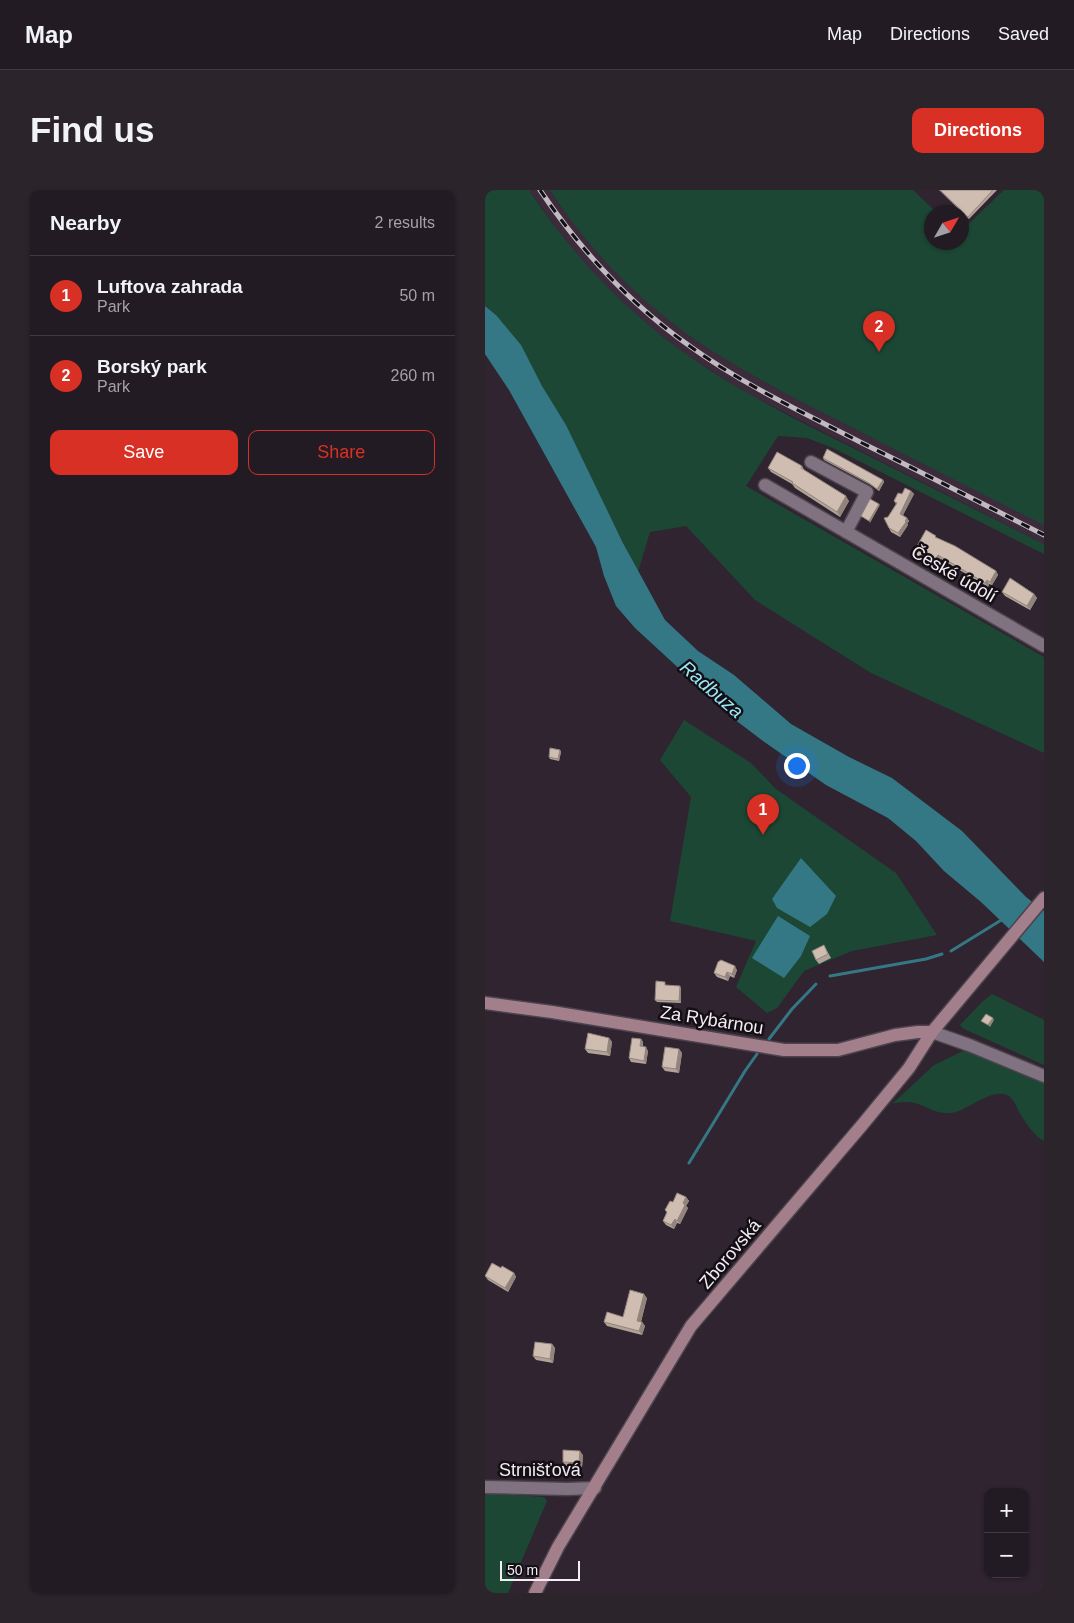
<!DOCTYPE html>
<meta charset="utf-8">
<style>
body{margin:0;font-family:Helvetica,sans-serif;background:#2b242b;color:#f1f3f6}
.controls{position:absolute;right:15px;bottom:15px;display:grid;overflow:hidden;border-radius:10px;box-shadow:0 1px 4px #0004}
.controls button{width:45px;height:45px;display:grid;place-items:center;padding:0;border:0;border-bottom:1px solid #403941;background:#231b23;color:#f1f3f6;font:25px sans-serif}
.compass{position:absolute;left:439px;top:15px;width:45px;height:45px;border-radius:50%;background:#231b23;box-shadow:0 1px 4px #0004;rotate:51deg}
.scale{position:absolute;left:15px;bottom:12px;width:80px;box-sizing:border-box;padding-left:5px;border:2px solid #f4edf4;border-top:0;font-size:14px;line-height:18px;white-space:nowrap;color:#f4edf4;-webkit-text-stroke:4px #140f14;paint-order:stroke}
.you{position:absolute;left:311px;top:575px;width:18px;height:18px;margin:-12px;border:4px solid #fff;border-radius:50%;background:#1a73e8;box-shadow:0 0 0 8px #1a73e833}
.badge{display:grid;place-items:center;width:32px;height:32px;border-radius:50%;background:#d93025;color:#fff;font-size:16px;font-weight:700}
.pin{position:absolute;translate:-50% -41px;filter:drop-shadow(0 1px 2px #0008)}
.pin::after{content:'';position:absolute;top:26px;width:18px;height:15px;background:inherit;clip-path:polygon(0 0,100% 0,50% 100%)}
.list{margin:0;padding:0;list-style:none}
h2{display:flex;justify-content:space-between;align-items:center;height:65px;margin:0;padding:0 20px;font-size:21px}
h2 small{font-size:16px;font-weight:400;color:#a3a1a6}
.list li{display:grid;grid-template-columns:32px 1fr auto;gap:15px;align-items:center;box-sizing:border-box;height:80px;padding:0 20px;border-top:1px solid #403941}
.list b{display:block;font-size:19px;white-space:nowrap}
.list p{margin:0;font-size:16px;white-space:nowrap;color:#a3a1a6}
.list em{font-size:16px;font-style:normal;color:#a3a1a6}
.actions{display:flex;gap:10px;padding:15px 20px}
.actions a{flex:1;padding:11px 0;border:1px solid #d93025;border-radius:10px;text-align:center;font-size:18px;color:#d93025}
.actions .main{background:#d93025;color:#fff}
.map{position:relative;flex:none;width:559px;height:1403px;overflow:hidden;border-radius:10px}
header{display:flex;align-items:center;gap:30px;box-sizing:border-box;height:70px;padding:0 25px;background:#231b23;border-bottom:1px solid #403941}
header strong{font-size:24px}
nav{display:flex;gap:28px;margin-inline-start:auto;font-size:18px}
.intro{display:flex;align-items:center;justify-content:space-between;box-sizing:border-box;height:120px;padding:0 30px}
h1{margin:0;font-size:35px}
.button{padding:12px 22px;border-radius:10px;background:#d93025;color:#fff;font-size:18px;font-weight:700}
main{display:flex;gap:30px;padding:0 30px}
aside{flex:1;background:#231b23;border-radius:10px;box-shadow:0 1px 4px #0004}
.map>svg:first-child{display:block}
.built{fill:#3b2b3b}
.green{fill:#1c4735}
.water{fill:#357885}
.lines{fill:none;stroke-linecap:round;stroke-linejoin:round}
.stream{stroke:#357885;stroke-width:3}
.street-casing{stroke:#4c434c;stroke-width:15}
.secondary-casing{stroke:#4c434c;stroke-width:15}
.street{stroke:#807280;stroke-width:12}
.secondary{stroke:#a37f8c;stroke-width:12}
.rail-casing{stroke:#c2bac2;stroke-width:5}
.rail{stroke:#140f14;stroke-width:3;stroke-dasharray:9;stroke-linecap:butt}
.wall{fill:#b2a398}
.shaded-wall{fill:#91847c}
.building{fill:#cfbdb1;stroke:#91847c}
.labels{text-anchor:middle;stroke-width:5;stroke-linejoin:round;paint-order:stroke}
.street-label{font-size:18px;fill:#f4edf4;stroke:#140f14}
.water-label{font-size:19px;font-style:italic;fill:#9ae9fa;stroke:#140f14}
</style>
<header>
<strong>Map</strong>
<nav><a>Map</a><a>Directions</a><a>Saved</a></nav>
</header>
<div class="intro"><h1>Find us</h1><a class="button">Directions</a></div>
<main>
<aside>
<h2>Nearby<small>2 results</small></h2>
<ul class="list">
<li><span class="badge">1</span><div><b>Luftova zahrada</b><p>Park</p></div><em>50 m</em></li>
<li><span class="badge">2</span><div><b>Borský park</b><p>Park</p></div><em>260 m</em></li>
</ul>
<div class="actions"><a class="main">Save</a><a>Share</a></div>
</aside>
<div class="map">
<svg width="559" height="1403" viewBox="0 0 559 1403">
<rect width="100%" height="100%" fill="#2f242f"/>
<path class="built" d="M44,0H65L98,45L139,90L165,114L211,150L272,188L559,335V354L263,204L201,165L153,127L104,79L84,56Z"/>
<path class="green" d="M0,0H44C95,77 159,140 237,188C281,215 328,238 374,261C435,292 497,323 559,354V364L348,258L322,248L293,246L261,296L559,467V563L386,483L270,410L201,336L165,342L153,382L105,287L81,235L11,125L0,116Z
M65,0H428L451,22H447V52H477V40L519,0H559V335C499,305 440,275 380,244C323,215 265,187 212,151C154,111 103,59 65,0Z
M199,530L266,573L291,599L411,683L452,745L367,761L319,781L292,818L282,823L251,797L271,751L185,731L206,607L175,570Z
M507,804L559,830V875L479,839L475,835L498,811Z
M478,861L502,864L559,891V951C548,945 541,933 534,922C532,917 529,910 524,906C507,896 483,921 466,923C443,925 436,906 407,914L449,875Z
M0,1303L59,1307L62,1311L23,1403H0Z"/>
<path class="water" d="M0,116L11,125L36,155L57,196L81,235L138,353L180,430L213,461L249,485L306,534L364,567L407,588L477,641L541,707L559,721V772L496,712L459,681L431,651L403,628L341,595L278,551L249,529L150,438L131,416L119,386L111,357L24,200L0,164Z
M316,668L351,706L342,724L325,737L292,718L287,709Z
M293,726L325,746L316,766L299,788L267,768Z"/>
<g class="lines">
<path class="stream" d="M466,761L518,729
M345,786L441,769L457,764
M284,849L307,819L331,794
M204,973L260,881L272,864"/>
<defs>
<path id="street" d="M326,272L382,302L361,342
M280,295L559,456
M447,842L484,855L559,886
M0,1297L82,1299L110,1298"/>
<path id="secondary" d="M0,813L67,822L299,860H353L410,845L433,842H447
M50,1403L73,1357L206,1136L378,934L424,878L447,842L559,708"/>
</defs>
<use href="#street" class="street-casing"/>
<use href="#secondary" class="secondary-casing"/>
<use href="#street" class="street"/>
<use href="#secondary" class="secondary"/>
<defs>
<path id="rail" d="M55,0C96,61 146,115 206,157C259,195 319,223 377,253C438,283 498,314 559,345"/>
</defs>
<use href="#rail" class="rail-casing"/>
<use href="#rail" class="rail"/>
</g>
<path class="wall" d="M454,0H512L484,29Z
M338,268L398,290L399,292L394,301L386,295L339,270Z
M317,276L320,281L364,311L355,327L310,298L307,294L286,282L283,278Z
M426,301L429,304L418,325L422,328L424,331L422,334L423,335L415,347L406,342L404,338L403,327L411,314L409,311L417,304Z
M453,348L511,381L513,385L507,395L504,394L503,397L456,369L449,380L430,368L427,365Z
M517,402L549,404L552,408L545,420L520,406Z
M75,560L76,562L74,571L65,569L64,567Z
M341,759L346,768L334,774L331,770Z
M252,780L249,788L245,786L243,791L232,787L229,783Z
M182,794L181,795L196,798V813L172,812L170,810Z
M124,848L127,852L125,866L103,863L100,859Z
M156,849L158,852V857L163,861L161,874L146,872L144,868Z
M194,859L197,863L194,883L180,881L177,877Z
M201,1007L204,1011L201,1016L203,1018L195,1034L192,1033L189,1039L181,1035L178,1031L182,1023L180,1020L188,1012Z
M16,1078L29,1083L31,1087L23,1102L3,1090L0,1086Z
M162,1108L156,1132H157L160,1136L157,1145L122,1136L119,1132L138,1127Z
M67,1154L70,1158L68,1173L51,1170L48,1166Z
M98,1265L97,1277L80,1276L78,1272Z"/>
<path class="shaded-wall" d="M398,290L399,292L394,301L392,299Z
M426,301L429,304L417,327L415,324Z
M361,306L364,311L355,327L352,322Z
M394,314L395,315L385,333L384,331Z
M422,328L424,331L422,334L423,335L415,347L413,343Z
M453,365L456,369L449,380L447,376Z
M511,381L513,385L507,395L505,392Z
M502,390L504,394L503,397L500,393Z
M549,404L552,408L545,420L542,416Z
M75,560L76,562L74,571L73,569Z
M250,776L252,780L249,788L247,784Z
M242,782L245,786L243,791L240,787Z
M195,796L196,798V813L194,811Z
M508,828L509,830L505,837L503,835Z
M124,848L127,852L125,866L122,862Z
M156,849L158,852L157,860L155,856Z
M161,857L163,861L161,874L159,871Z
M194,859L197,863L194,883L191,879Z
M201,1007L204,1011L201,1016L203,1018L195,1034L192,1031L198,1013Z
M190,1029L192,1033L189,1039L186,1035Z
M29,1083L31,1087L23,1102L20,1098Z
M159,1104L162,1108L155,1135L152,1131Z
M157,1132L160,1136L157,1145L154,1141Z
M67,1154L70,1158L68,1173L65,1169Z
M95,1261L98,1265L97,1277L94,1273Z"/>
<path class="building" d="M455,0H508L483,27Z
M342,259L398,290L392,299L384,293L338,268Z
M292,262L317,276L316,278L361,306L352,322L307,293L308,292L283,278Z
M420,298L426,301L415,324L422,328L420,331L421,332L413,343L404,338L399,328L403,327L412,313L409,311L413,303L417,304Z
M385,309L394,314L384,331L376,326Z
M441,340L451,346L450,347L470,356L511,381L505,392L502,390L500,393L453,365L447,376L427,365Z
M525,388L549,404L542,416L517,402Z
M65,558L75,560L73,569L64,567Z
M339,755L343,764L331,770L327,761Z
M236,770L250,776L247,784L242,782L240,787L229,783L233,772Z
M171,791L180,792V795L195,796L194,811L170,810Z
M501,824L508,828L503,835L496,831Z
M103,843L124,848L122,862L100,859Z
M147,848L156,849L155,856L161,857L159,871L144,868Z
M180,857L194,859L191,879L177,877Z
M192,1003L201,1007L198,1013L200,1015L192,1031L190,1029L186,1035L178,1031L182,1022L180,1020L185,1011L188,1012Z
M7,1073L16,1078L17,1076L29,1083L20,1098L0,1086Z
M145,1100L159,1104L152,1131L157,1132L154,1141L119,1132L122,1122L138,1127Z
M50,1152L67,1154L65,1169L48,1166Z
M78,1260L95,1261L94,1273L78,1272Z"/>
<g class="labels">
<g class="street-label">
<text transform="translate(469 384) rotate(30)" y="6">České údolí</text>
<text transform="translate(227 830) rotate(9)" y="6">Za Rybárnou</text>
<text transform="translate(245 1064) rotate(-50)" y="6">Zborovská</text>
<text x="55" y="1286">Strnišťová</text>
</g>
<g class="water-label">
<text transform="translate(227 499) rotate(41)" y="7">Radbuza</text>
</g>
</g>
</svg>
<div class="controls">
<button>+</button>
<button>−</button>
</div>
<svg class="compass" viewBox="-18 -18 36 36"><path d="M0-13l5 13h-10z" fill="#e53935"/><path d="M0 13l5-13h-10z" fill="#a3a1a6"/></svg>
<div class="scale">50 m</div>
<div class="you"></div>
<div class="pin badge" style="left:278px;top:645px">1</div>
<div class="pin badge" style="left:394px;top:162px">2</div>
</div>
</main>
